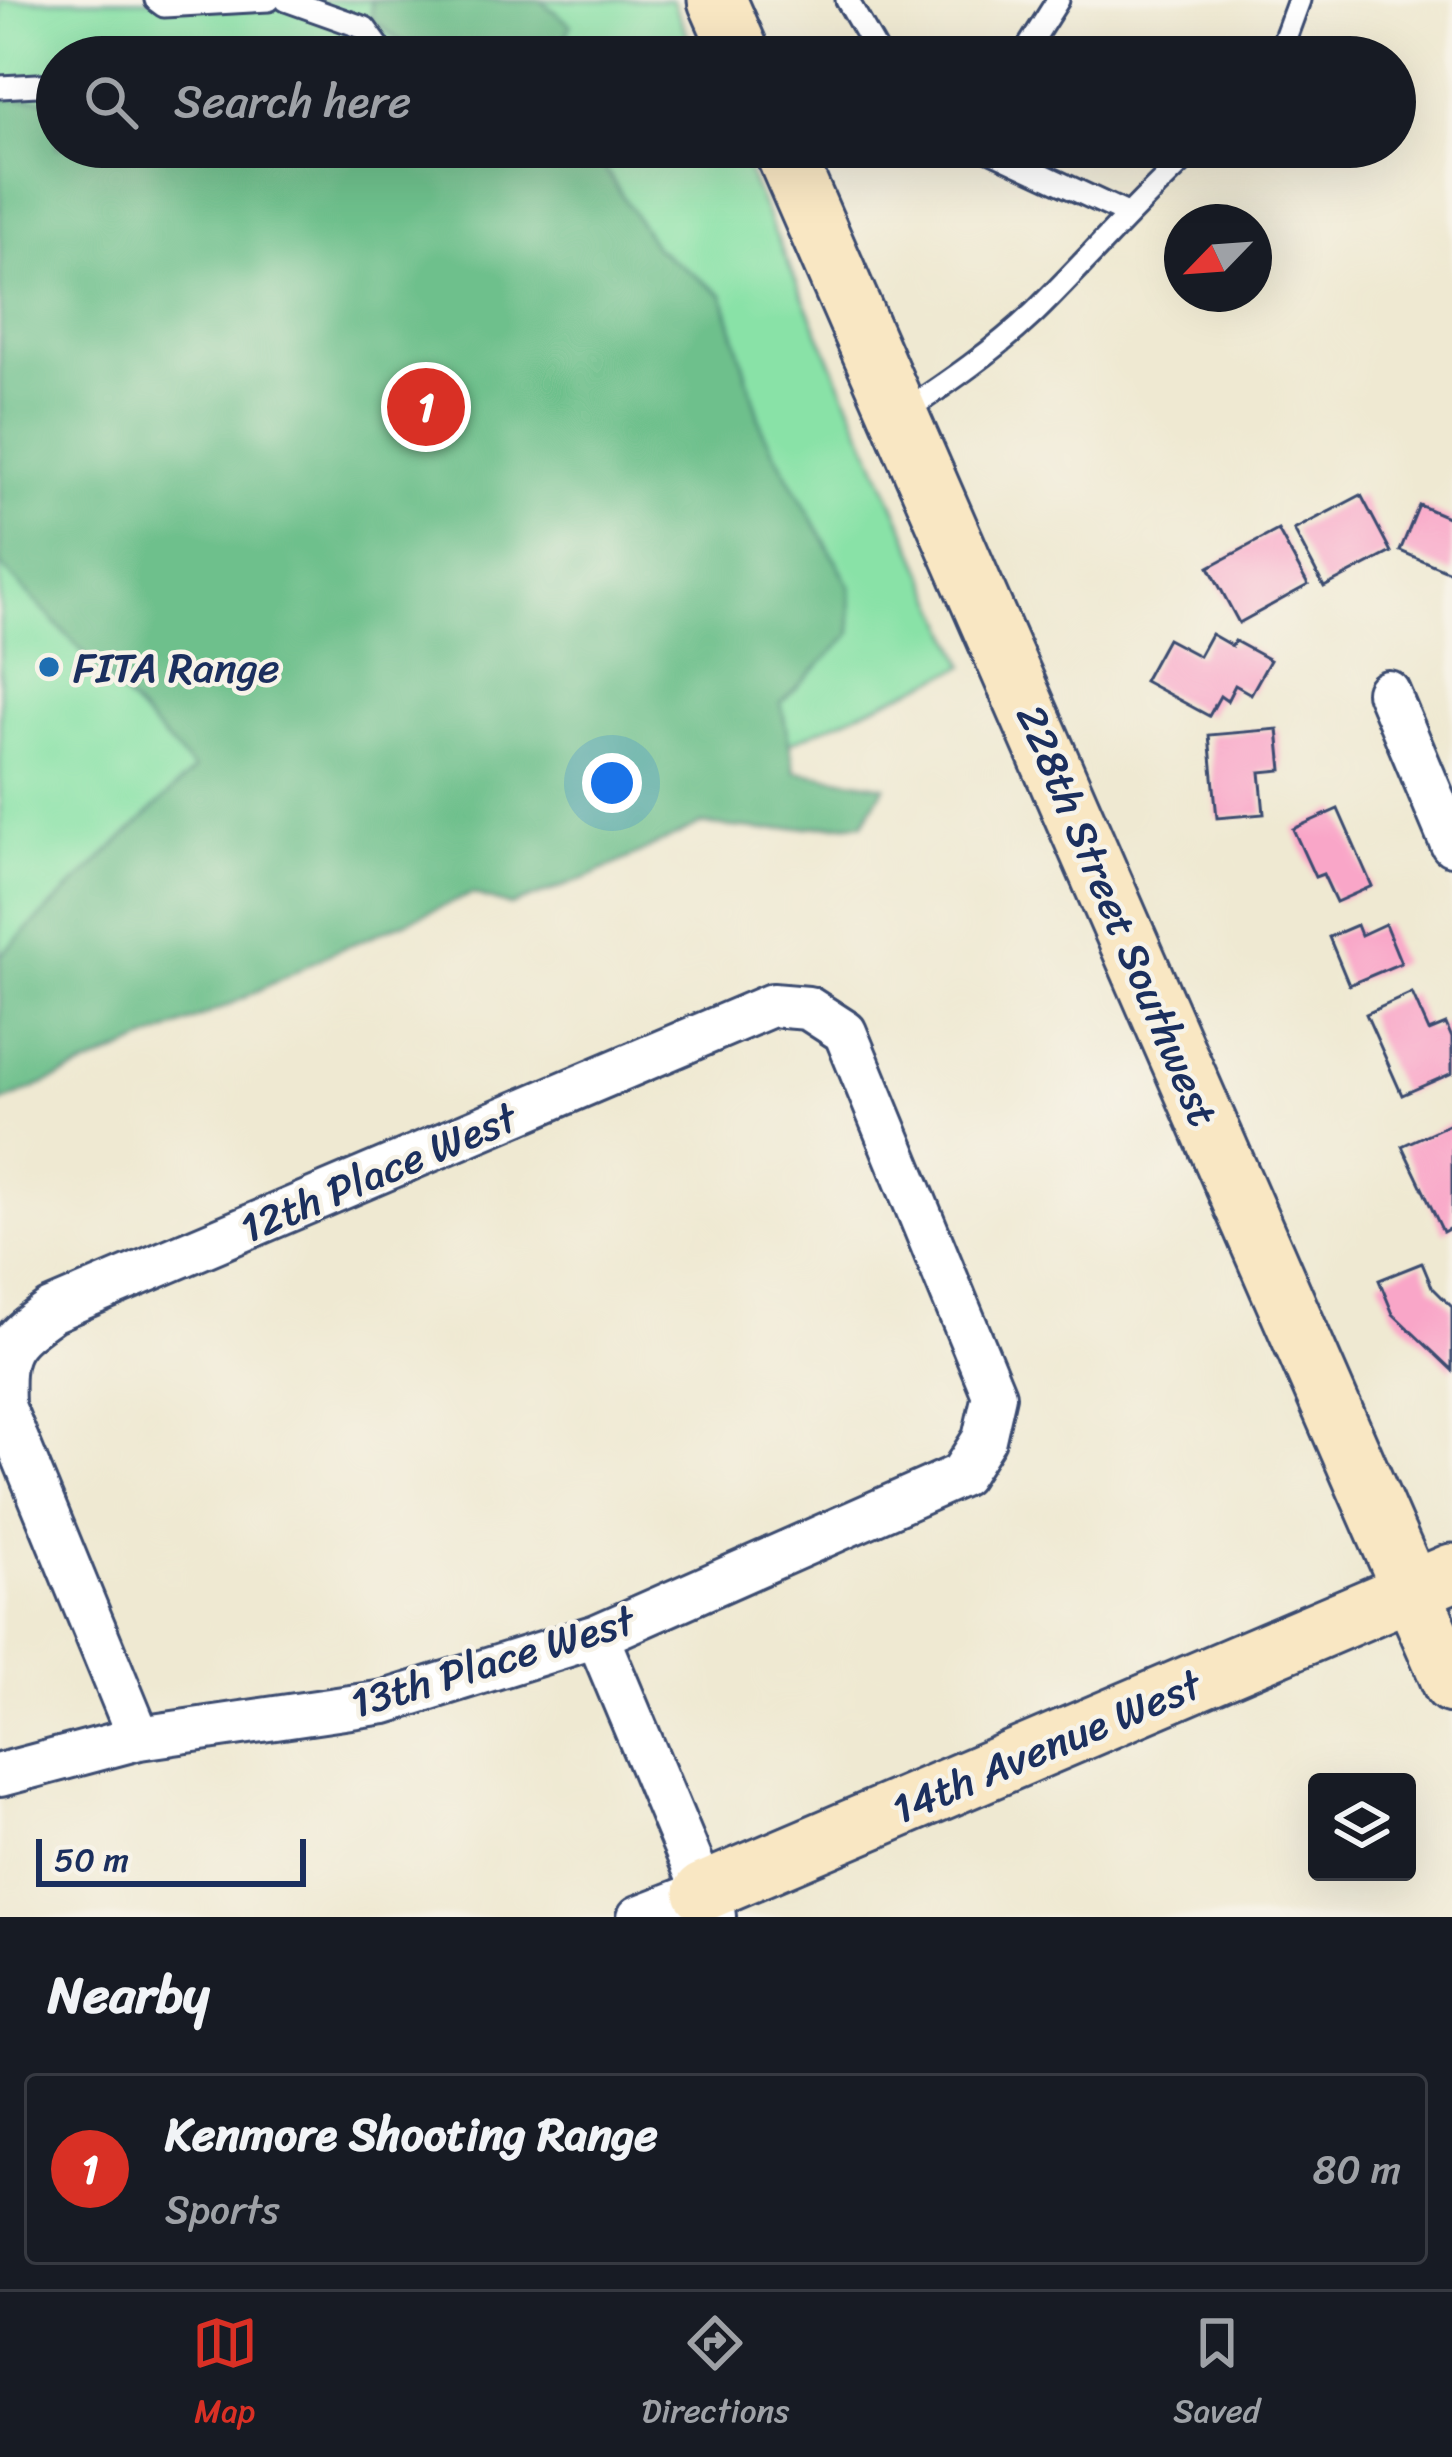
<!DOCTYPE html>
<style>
body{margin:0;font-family:Sriracha,sans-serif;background:#20242c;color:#f1f3f6}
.controls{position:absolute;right:36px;bottom:36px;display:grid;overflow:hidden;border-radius:12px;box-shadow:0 12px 48px #0002}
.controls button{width:108px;height:108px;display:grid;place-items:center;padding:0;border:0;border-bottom:3px solid #363941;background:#171b24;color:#f1f3f6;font:60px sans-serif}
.compass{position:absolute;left:1164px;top:204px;width:108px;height:108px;border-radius:50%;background:#171b24;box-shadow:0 12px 48px #0002;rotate:245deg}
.scale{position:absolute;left:36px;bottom:30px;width:270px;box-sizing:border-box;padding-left:12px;border:6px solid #1b2f5e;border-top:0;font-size:33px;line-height:42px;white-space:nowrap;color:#1b2f5e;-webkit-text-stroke:9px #f7f3e8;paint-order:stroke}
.you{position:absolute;left:612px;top:783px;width:42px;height:42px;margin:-30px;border:9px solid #fff;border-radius:50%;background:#1a73e8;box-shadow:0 0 0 18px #1a73e833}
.badge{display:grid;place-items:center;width:78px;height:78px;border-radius:50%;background:#d93025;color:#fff;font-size:39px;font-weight:700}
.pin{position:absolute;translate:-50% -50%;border:6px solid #fff;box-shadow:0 3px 12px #0006}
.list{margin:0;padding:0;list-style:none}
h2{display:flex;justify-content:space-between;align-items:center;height:156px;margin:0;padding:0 48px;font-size:51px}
h2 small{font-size:39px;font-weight:400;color:#9ea1a6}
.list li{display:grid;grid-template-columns:78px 1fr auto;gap:36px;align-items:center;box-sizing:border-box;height:192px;margin:0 24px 24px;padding:0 24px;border:3px solid #363941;border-radius:12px}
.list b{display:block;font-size:45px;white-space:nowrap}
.list p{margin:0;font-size:39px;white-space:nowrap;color:#9ea1a6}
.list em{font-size:39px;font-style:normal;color:#9ea1a6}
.icon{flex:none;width:66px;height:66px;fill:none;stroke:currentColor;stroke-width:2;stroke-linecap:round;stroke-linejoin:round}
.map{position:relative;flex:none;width:1452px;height:1917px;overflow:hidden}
.search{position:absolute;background:#171b24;box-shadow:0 12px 48px #0002;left:36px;right:36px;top:36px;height:132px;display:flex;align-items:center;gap:30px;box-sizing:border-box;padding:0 42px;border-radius:66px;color:#9ea1a6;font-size:45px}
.sheet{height:372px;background:#171b24}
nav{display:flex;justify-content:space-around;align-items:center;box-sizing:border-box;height:168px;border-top:3px solid #363941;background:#171b24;font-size:33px;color:#9ea1a6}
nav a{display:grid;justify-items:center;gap:6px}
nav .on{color:#d93025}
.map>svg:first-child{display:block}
.green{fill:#89e2a7;stroke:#528882;stroke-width:3}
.forest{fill:#6ec08c;stroke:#447875;stroke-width:3}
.building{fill:#f9a6c8}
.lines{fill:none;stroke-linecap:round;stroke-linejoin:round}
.lane-casing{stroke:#3b4b6f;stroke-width:27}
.street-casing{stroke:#3b4b6f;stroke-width:48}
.secondary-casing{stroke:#3b4b6f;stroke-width:63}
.lane{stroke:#fff;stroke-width:21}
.street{stroke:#fff;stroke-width:42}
.secondary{stroke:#f9e7c3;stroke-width:57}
.poi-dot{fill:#1f6fb2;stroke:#f7f3e8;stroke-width:4.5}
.labels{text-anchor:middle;stroke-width:9;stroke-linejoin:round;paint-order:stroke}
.poi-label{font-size:42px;fill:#1b2f5e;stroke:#f7f3e8;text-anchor:start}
.street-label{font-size:42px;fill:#1b2f5e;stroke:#f7f3e8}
</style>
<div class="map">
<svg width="1452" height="1917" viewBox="0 0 1452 1917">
<rect width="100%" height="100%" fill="#f7f3e8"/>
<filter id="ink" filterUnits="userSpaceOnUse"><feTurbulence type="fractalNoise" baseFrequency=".00833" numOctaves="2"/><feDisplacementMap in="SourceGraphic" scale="24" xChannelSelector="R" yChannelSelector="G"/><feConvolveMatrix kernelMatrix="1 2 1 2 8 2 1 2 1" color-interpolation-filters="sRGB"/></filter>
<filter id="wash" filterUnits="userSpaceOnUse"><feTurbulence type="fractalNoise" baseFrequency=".004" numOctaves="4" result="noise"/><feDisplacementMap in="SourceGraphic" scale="48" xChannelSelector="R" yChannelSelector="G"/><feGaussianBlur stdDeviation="2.7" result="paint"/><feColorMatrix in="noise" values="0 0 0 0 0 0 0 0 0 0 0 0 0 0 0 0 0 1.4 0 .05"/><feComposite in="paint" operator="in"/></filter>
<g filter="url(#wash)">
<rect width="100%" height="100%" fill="#efe9d2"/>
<path class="green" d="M0,0H672L697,57H57V147H737L965,666L0,1090Z"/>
<path class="forest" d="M371,0H540L571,25L558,57H422L372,20Z
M0,99H57V147H591L656,248L723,295L763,431L850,586L851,634L781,703L795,771L885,786L863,823L764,830L701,824L586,878L511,906L472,894L335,951L238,1001L0,1103V956L194,770L0,564Z"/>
<g id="blocks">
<path class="building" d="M1361,495L1391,552L1324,587L1294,530Z
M1419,505L1452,519V573L1400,551Z
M1278,530L1308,585L1239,623L1209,567Z
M1211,634L1232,646L1235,641L1270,660L1251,694L1235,685L1227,701L1220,696L1209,716L1144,681L1167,639L1199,656Z
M1278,729L1282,770L1260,772L1264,814L1217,818L1209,735Z
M1338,809L1372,886L1336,902L1323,874L1315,877L1293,829Z
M1385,924L1401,963L1349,985L1329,937L1357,925L1361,935Z
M1412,993L1429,1031L1446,1024L1452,1038V1073L1402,1095L1366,1014Z
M1452,1123V1227L1443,1232L1402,1146Z
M1422,1263L1432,1287L1452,1307V1370L1393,1314L1379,1280Z"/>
</g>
</g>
<g filter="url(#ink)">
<use href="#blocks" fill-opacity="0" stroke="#3b4b6f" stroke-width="3"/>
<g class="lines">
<defs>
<path id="lane" d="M156,0L164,6L269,0
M286,0L365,28L386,57
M847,0L880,57
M1022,57L1058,0
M1278,57L1299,0
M0,87L57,84
M983,147L1127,214
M902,413C949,382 994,351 1035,312C1090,258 1140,199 1198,147"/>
<path id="street" d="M1388,692L1452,844
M597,1636L714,1916
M0,1775L139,1738L385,1702L597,1636L961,1475L984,1439L994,1395L845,1032L808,1008L772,1005L51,1311C4,1344 1,1350 3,1406L139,1738
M639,1917L703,1892"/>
<path id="secondary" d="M717,0L742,57
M782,147L1452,1684
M703,1892L1452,1573"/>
</defs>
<use href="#lane" class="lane-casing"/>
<use href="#street" class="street-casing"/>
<use href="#secondary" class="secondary-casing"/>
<use href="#lane" class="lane"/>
<use href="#street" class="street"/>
<use href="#secondary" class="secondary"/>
</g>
</g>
<circle class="poi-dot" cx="49" cy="667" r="12"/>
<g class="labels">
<g class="poi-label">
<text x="73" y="682">FITA Range</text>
</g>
<g class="street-label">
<text transform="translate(1118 915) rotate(67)" y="15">228th Street Southwest</text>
<text transform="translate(378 1172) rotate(-23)" y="15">12th Place West</text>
<text transform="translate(492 1661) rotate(-17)" y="15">13th Place West</text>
<text transform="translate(1046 1746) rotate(-23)" y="15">14th Avenue West</text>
</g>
</g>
</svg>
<div class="controls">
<button><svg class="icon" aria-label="layers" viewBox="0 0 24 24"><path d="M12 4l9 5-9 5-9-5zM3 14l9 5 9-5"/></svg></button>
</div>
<svg class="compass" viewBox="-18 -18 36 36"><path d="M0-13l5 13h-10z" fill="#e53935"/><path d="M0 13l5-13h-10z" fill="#9ea1a6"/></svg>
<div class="scale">50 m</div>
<div class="you"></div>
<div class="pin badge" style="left:426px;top:407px">1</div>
<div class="search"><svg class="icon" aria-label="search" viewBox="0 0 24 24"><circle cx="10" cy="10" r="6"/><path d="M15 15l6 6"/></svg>Search here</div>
</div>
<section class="sheet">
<h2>Nearby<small></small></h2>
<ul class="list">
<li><span class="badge">1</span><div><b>Kenmore Shooting Range</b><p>Sports</p></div><em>80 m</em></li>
</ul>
</section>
<nav>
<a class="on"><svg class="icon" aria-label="map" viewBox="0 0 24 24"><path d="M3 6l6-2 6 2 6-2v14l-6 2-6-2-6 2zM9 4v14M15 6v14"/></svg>Map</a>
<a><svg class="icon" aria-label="directions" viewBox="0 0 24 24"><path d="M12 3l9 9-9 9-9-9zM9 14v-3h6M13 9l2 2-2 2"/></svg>Directions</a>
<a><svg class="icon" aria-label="saved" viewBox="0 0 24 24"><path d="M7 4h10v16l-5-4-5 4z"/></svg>Saved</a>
</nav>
